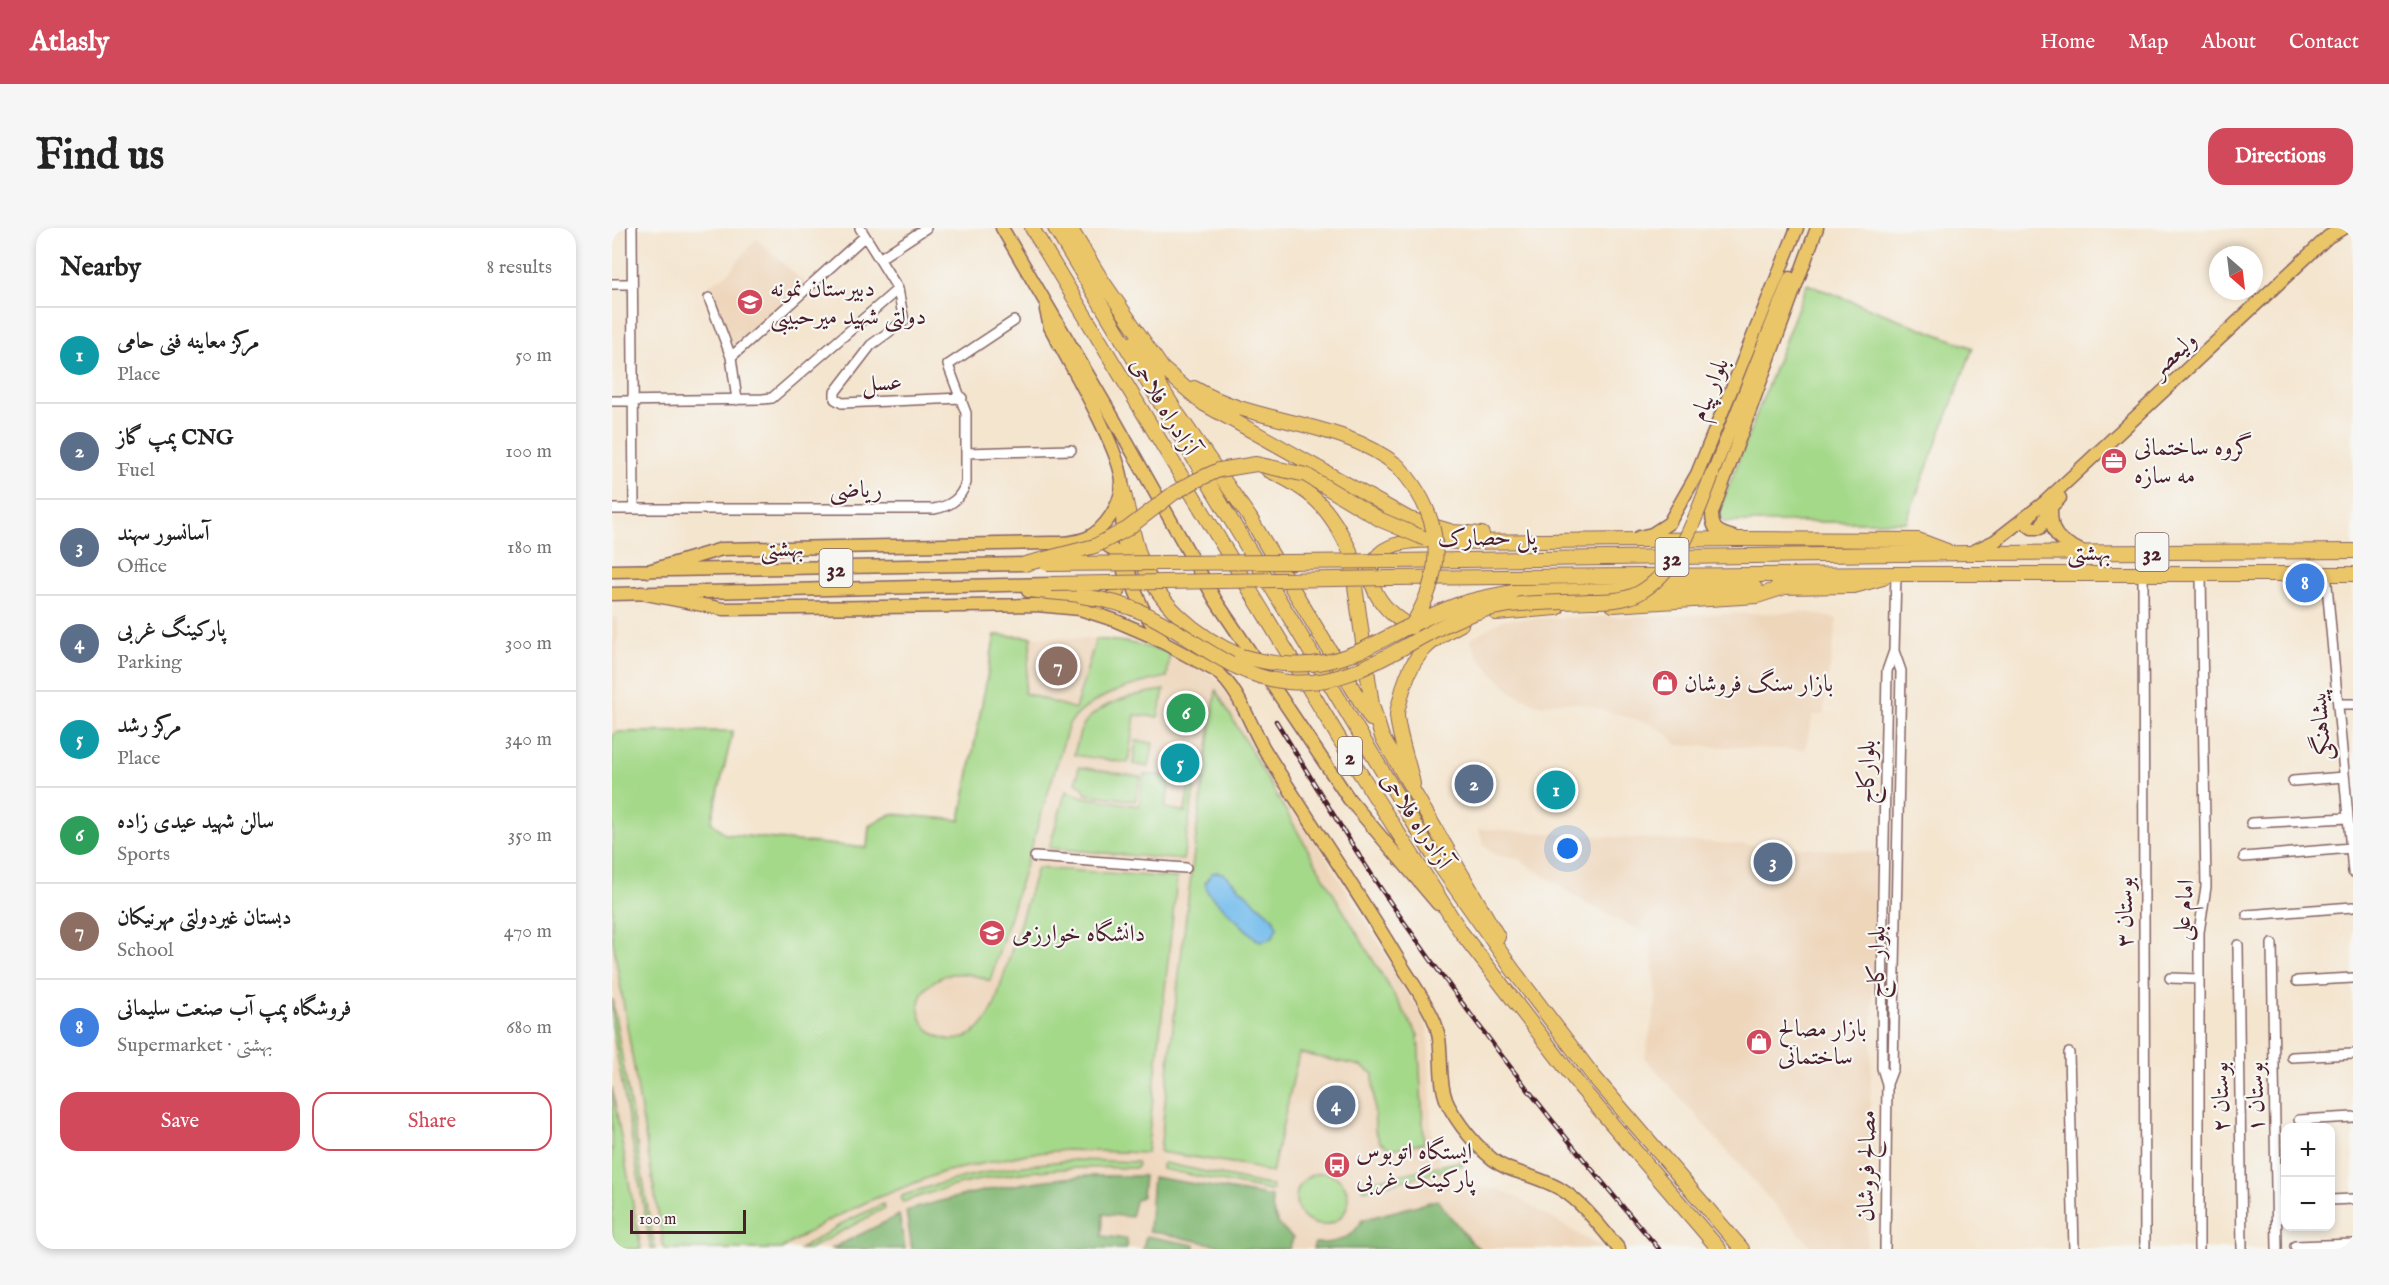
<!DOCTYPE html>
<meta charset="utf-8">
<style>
body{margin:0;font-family:"IM FELL English",Amiri,serif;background:#f6f6f6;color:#222}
.controls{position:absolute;right:18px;bottom:18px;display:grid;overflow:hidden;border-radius:12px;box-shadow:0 3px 9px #0003}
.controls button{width:54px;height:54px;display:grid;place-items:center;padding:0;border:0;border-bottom:2px solid #e0e0e0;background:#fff;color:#222;font:30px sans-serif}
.compass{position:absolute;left:1597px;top:18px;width:54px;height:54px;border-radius:50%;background:#fff;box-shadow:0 3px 9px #0003;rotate:152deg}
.scale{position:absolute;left:18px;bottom:15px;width:116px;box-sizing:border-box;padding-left:6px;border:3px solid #4a1f2b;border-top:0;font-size:16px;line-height:21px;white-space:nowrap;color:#4a1f2b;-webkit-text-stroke:4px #f6f6f2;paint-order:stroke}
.you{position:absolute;left:956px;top:621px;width:21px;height:21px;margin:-15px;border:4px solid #fff;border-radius:50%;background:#1a73e8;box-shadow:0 0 0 9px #1a73e833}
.badge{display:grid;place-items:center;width:39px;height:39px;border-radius:50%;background:#d1495b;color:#fff;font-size:20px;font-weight:700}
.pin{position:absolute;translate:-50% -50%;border:3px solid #fff;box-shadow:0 2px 6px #0006}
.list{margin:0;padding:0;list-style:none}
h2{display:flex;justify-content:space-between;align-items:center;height:78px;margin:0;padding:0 24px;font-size:26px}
h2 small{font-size:20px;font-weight:400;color:#767676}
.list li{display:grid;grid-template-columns:39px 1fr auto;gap:18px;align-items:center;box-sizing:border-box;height:96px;padding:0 24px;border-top:2px solid #e0e0e0}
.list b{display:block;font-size:22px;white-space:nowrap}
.list p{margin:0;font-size:20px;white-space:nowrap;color:#767676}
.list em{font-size:20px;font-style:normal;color:#767676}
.actions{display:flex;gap:12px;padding:18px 24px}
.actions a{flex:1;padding:14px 0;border:2px solid #d1495b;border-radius:18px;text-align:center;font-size:21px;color:#d1495b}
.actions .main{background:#d1495b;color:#fff}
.map{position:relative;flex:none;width:1741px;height:1021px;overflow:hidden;border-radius:18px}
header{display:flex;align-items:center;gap:36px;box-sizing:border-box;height:84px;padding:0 30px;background:#d1495b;color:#fff}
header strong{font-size:28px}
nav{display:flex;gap:33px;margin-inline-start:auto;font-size:21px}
.intro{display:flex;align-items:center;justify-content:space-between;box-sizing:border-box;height:144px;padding:0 36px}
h1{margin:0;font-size:42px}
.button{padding:15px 27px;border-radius:18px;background:#d1495b;color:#fff;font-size:21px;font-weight:700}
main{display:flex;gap:36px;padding:0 36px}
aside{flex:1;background:#fff;border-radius:18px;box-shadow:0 3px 9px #0003}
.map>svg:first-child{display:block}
.built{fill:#eed6bb}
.green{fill:#a5d98a;stroke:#787c5a;stroke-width:1.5}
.forest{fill:#84b976;stroke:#676c50;stroke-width:1.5}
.water{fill:#75bded;stroke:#606e8c;stroke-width:1.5}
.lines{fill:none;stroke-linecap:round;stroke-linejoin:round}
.minor-casing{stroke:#866464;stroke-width:12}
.major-casing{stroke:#866464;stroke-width:15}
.highway-casing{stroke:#866464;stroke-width:16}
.minor{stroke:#fff;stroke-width:9}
.major{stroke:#ebc669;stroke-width:12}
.highway{stroke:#ebc669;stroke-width:14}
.rail-casing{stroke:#4a1f2b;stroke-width:4.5}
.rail{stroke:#f6f6f2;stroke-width:2;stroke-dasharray:7;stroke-linecap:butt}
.highway-bridge-casing{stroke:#866464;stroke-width:16;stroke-linecap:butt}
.highway-bridge{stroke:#ebc669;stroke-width:14}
.labels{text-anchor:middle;stroke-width:4.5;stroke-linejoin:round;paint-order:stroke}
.shield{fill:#f6f6f2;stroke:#7e6067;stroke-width:1.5}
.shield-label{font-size:22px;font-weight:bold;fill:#4a1f2b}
.poi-label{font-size:24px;fill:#4a1f2b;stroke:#f6f6f2;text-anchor:start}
.street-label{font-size:24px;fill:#4a1f2b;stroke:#f6f6f2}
</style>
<header>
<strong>Atlasly</strong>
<nav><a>Home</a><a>Map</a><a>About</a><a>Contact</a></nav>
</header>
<div class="intro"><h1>Find us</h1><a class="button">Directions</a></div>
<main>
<aside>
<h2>Nearby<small>8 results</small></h2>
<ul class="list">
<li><span class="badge" style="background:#0f9aa8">1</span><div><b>مرکز معاینه فنی حامی</b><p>Place</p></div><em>50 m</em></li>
<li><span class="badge" style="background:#5c6f8a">2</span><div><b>پمپ گاز CNG</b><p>Fuel</p></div><em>100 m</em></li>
<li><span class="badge" style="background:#5c6f8a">3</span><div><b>آسانسور سهند</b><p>Office</p></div><em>180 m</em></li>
<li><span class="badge" style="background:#5c6f8a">4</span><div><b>پارکینگ غربی</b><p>Parking</p></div><em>300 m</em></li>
<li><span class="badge" style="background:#0f9aa8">5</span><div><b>مرکز رشد</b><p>Place</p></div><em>340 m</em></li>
<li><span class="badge" style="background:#2e9e5b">6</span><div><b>سالن شهید عیدی زاده</b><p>Sports</p></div><em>350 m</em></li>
<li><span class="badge" style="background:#8d6e63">7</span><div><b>دبستان غیردولتی مهرنیکان</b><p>School</p></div><em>470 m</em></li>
<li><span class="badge" style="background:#3f7fe0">8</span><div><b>فروشگاه پمپ آب صنعت سلیمانی</b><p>Supermarket · بهشتی</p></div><em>680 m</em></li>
</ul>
<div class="actions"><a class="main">Save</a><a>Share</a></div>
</aside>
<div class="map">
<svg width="1741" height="1021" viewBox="0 0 1741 1021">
<rect width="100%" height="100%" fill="#f6f6f2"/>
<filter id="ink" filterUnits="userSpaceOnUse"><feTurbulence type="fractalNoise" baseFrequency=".0167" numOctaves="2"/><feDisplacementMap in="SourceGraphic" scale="12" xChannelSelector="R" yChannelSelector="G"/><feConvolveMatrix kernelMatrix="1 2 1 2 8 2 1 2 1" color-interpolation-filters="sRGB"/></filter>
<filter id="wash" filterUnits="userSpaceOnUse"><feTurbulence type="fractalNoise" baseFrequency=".008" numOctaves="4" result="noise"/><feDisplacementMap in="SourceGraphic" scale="24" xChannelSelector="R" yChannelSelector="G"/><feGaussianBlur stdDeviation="1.35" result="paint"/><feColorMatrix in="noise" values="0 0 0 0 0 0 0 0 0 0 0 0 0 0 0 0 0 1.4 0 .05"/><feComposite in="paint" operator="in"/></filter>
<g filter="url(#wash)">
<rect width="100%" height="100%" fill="#f4e5cf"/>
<path class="built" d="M144,11L194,56L120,118L97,56L103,54L116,45Z
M1195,384L1225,391L1211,487H1201L1193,522L1065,517L1056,507L1036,495L967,475L951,474L925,477L901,465L881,446L866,429L858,411L892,391Z
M0,389H6L4,504L121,503L99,594L114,606L255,620L257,598L279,586L348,592L383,407L484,411L538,418L558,424L605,450L812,790L816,804L820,913L839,964L866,958L882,960L901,967L991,1021H0Z
M866,601L1264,624L1255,1021H1201L1033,830L1044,772L1038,708L977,677L905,630L883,627L872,618Z"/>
<path class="green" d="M1195,56L1361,120L1294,294H1112L1107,283Z
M383,407L420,409L412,465L463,481L484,411L514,414L558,424L555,449C520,456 480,467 457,496L378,753C360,745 338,741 321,754C276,788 350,852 383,776L425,640L565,650L535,925L454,922L415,926L331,944L259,972L213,994L169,1021H52L0,707V508L4,504L121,503L99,594L114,606L255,620L257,598L279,586L348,592Z
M552,462L546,489L523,487L516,535L462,527C465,516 467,501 475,492C492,473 528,465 552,462Z
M604,462L725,672L806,807L812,915L779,921L768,914L763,902L761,846L749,838L687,825L660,945L633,937L548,924C563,769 582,616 604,462Z
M524,513L541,515L537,539L521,536Z
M467,539L529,549L523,573L474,566L471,559L464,554Z
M532,547H559L553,580L573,584L578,547H584L571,632L437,620L454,563L471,569L527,578Z
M0,771L40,1005L43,1021H39L0,797Z
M0,859L29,1021H0Z
M463,932L525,934L526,937L523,940C445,937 365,946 291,974L289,972L290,968C345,948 404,937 463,932Z
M849,933L851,938L752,962L750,959V955Z
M552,935L660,958L661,962L658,963L550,941V937Z
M684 971a26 26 0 1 1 52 0a26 26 0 1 1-52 0Z
M271,976L273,980L197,1021H188L233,994Z"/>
<path class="forest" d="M474,948H532L530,968L523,973L519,989L491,986L490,1008L515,1011L514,1021H424L415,1019L414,1021H300L294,983C354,964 411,953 474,948Z
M541,949L660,969C659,987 666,999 681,1010L677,1021H624L537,1003Z
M825,972L859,1014L868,1021H701L703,1015C723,1016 741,1011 750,992Z
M287,987L293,1021H219Z
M534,1008L583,1017V1021H531Z"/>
<path class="water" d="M605,644L611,645L662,691L665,699L660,710L649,713L644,711L596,665L593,655L600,645Z"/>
</g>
<g filter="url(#ink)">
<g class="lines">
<defs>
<path id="minor" d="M20,0L22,281
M248,0L286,61L292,93L259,117L223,164V171L230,175L350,170
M267,31L314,0
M0,56H20
M97,70L119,129L125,172
M119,129L253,8
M0,173L151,171L160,170L286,61
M354,225L459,222
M0,281H322C339,278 348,271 354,255V185L336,137L402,93
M1714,346L1741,644
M1531,347L1533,1021
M1726,476H1741
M1681,553L1732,549
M1639,595L1736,590
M423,629L574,640
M1632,629L1739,620
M1635,687L1741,679
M1660,716L1665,1021
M1626,717L1630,1021
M1558,750L1587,751
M1685,753L1741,750
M1457,825L1462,1021
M1680,829L1741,826
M1275,856L1270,840L1271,667L1275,443L1282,423L1284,346
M1687,892L1741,889
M1718,972L1741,971
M1683,1018L1741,1016
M1273,1021L1275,856L1281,840L1289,443L1282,423
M1587,1021V704L1594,659L1589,347"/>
<path id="major" d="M390,0L503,193L604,373L737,571L826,676
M1100,247L1178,50
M510,272C509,327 518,368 551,413
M1439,282C1439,310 1448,312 1471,324
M1420,285L1415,292L1416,297L1420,300H1428L1439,279L1448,270
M1027,309L1040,306L1057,295L1085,246L1185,0
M1121,309C1105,304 1100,302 1100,285L1205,0
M484,312C502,318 509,329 513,347L505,366L489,375
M1360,324L1383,313L1433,274L1716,9L1731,0
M0,343L413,336
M36,343L110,321L438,315C450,315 463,315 475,310C493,301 508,278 510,258C513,229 454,129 438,99L434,82
M416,363L469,368
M29,365L111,381L425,377L468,381L502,392L537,407L604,443C628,462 638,498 654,524C697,593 744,661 786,731C797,750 811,769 821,790C835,819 822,855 839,882C850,901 874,931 895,940C913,947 934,952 950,962C971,975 991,1002 1007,1021
M0,366L439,356"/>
<path id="highway" d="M420,0L748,545L849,704L970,861L1107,1021
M443,0L824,632L901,742L983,850L1130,1021
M458,0L489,51L550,140L592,176L797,291L841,304L870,306
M521,115L565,185L638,290L759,491
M582,160C646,198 725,190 786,238
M656,242C701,263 717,279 738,323L760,477L770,509L886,709
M510,258C516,281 520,304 527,326C543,374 584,409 629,428
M781,333L1359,325L1741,323
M778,350L1284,346H1741
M1165,359L1242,358L1271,350
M900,364L1143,360
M1001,377L1145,368L1173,359
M884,385L945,380
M805,400C780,394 745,355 765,329C779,309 824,312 845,314L1128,311L1306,312L1335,323
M801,556C797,536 786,506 785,487C785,481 788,474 789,469C798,430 813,414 849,396"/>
</defs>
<use href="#minor" class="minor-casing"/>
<use href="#major" class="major-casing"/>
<use href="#highway" class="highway-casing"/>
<use href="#minor" class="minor"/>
<use href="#major" class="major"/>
<use href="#highway" class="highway"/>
<defs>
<path id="rail" d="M664,493C702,554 739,618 780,677C863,797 952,911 1047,1021"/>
</defs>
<use href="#rail" class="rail-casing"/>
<use href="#rail" class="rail"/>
<defs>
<path id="highway-bridge" d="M786,238C832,289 835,341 799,399
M413,336L483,318L515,301L562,265L583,253L607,242L644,236L694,247L769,292L814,311
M435,336L781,333
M439,356L778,350
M469,368C492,371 513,376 534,386C582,409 620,449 676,454C748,461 801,404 865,384C902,373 941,375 978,373C995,373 1012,373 1027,365C1068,342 1084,287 1100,247
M629,428C728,456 758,410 842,378C861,371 881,368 900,364"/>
</defs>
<use href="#highway-bridge" class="highway-bridge-casing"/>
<use href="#highway-bridge" class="highway-bridge"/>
</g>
</g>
<defs>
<symbol id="school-disc" viewBox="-11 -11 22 22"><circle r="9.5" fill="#d1495b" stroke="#f6f6f2"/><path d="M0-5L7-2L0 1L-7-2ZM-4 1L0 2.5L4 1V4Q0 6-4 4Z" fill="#fff"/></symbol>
<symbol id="office-disc" viewBox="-11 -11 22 22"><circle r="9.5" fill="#d1495b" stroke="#f6f6f2"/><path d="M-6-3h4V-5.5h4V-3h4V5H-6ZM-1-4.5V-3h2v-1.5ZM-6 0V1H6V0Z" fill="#fff"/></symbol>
<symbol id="shop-disc" viewBox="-11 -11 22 22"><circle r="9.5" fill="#d1495b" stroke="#f6f6f2"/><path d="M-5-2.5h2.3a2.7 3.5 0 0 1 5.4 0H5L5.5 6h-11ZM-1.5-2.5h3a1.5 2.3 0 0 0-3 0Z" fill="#fff"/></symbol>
<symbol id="university-disc" viewBox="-11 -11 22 22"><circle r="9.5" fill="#d1495b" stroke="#f6f6f2"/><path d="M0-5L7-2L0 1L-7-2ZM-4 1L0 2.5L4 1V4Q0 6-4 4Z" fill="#fff"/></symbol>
<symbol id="bus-disc" viewBox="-11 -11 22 22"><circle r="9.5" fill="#d1495b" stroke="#f6f6f2"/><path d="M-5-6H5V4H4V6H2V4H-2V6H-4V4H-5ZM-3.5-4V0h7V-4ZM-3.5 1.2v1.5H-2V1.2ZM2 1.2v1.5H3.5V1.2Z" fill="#fff"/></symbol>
</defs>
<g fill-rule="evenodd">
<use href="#school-disc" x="123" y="59" width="30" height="30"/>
<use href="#office-disc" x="1487" y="218" width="30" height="30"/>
<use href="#shop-disc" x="1038" y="440" width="30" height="30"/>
<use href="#university-disc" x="365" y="690" width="30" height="30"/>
<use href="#shop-disc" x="1132" y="799" width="30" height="30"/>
<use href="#bus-disc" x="710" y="922" width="30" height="30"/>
</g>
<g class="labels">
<g class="shield">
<rect x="1523.5" y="305" width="33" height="38" rx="4.5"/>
<rect x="1043.5" y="310" width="33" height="38" rx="4.5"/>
<rect x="207.5" y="321" width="33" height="38" rx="4.5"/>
<rect x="726" y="509" width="24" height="38" rx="4.5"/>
</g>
<g class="shield-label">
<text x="1540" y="332">32</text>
<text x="1060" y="337">32</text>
<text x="224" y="348">32</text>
<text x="738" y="536">2</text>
</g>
<g class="poi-label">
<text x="158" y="68">دبیرستان نمونه<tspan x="158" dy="28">دولتی شهید میرحبیبی</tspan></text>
<text x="1522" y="227">گروه ساختمانی<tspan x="1522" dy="28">مه سازه</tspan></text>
<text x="1072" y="463">بازار سنگ فروشان</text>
<text x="400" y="713">دانشگاه خوارزمی</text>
<text x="1166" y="808">بازار مصالح<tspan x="1166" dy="28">ساختمانی</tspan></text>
<text x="744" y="931">ایستگاه اتوبوس<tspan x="744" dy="28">پارکینگ غربی</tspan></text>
</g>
<g class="street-label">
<text transform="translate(1561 126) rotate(-43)" y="8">ولیعصر</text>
<text transform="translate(270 154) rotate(-2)" y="8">عسل</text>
<text transform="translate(1097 161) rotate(-68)" y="8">بلوار پیام</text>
<text transform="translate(553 178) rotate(59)" y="8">آزادراه فلاحی</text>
<text x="244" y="269">ریاضی</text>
<text transform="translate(875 309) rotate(-1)" y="8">پل حصارک</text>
<text transform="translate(170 320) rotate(-1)" y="8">بهشتى</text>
<text x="1477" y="332">بهشتی</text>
<text transform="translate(1708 497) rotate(-95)" y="8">پیشاهنگی</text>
<text transform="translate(1254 544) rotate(-89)" y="8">بلوارکاج</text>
<text transform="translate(805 592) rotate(57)" y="8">آزادراه فلاحی</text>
<text transform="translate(1571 682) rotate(-85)" y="8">امام علی</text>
<text transform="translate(1512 684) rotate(-90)" y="8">بوستان ۳</text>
<text transform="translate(1264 734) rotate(-89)" y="8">بلوار کاج</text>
<text transform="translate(1608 869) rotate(-91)" y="8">بوستان ۲</text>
<text transform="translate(1643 869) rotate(-91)" y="8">بوستان ۱</text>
<text transform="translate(1254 938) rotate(-89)" y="8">مصالح فروشان</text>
</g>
</g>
</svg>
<div class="controls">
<button>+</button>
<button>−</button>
</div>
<svg class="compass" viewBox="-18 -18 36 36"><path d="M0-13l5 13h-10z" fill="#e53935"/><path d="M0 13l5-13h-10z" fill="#767676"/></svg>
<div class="scale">100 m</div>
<div class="you"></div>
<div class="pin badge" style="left:944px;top:562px;background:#0f9aa8">1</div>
<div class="pin badge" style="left:862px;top:556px;background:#5c6f8a">2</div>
<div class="pin badge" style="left:1161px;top:634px;background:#5c6f8a">3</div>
<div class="pin badge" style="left:724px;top:877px;background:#5c6f8a">4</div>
<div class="pin badge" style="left:568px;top:535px;background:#0f9aa8">5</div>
<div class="pin badge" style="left:574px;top:485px;background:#2e9e5b">6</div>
<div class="pin badge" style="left:446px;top:438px;background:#8d6e63">7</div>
<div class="pin badge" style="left:1693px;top:355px;background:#3f7fe0">8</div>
</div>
</main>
